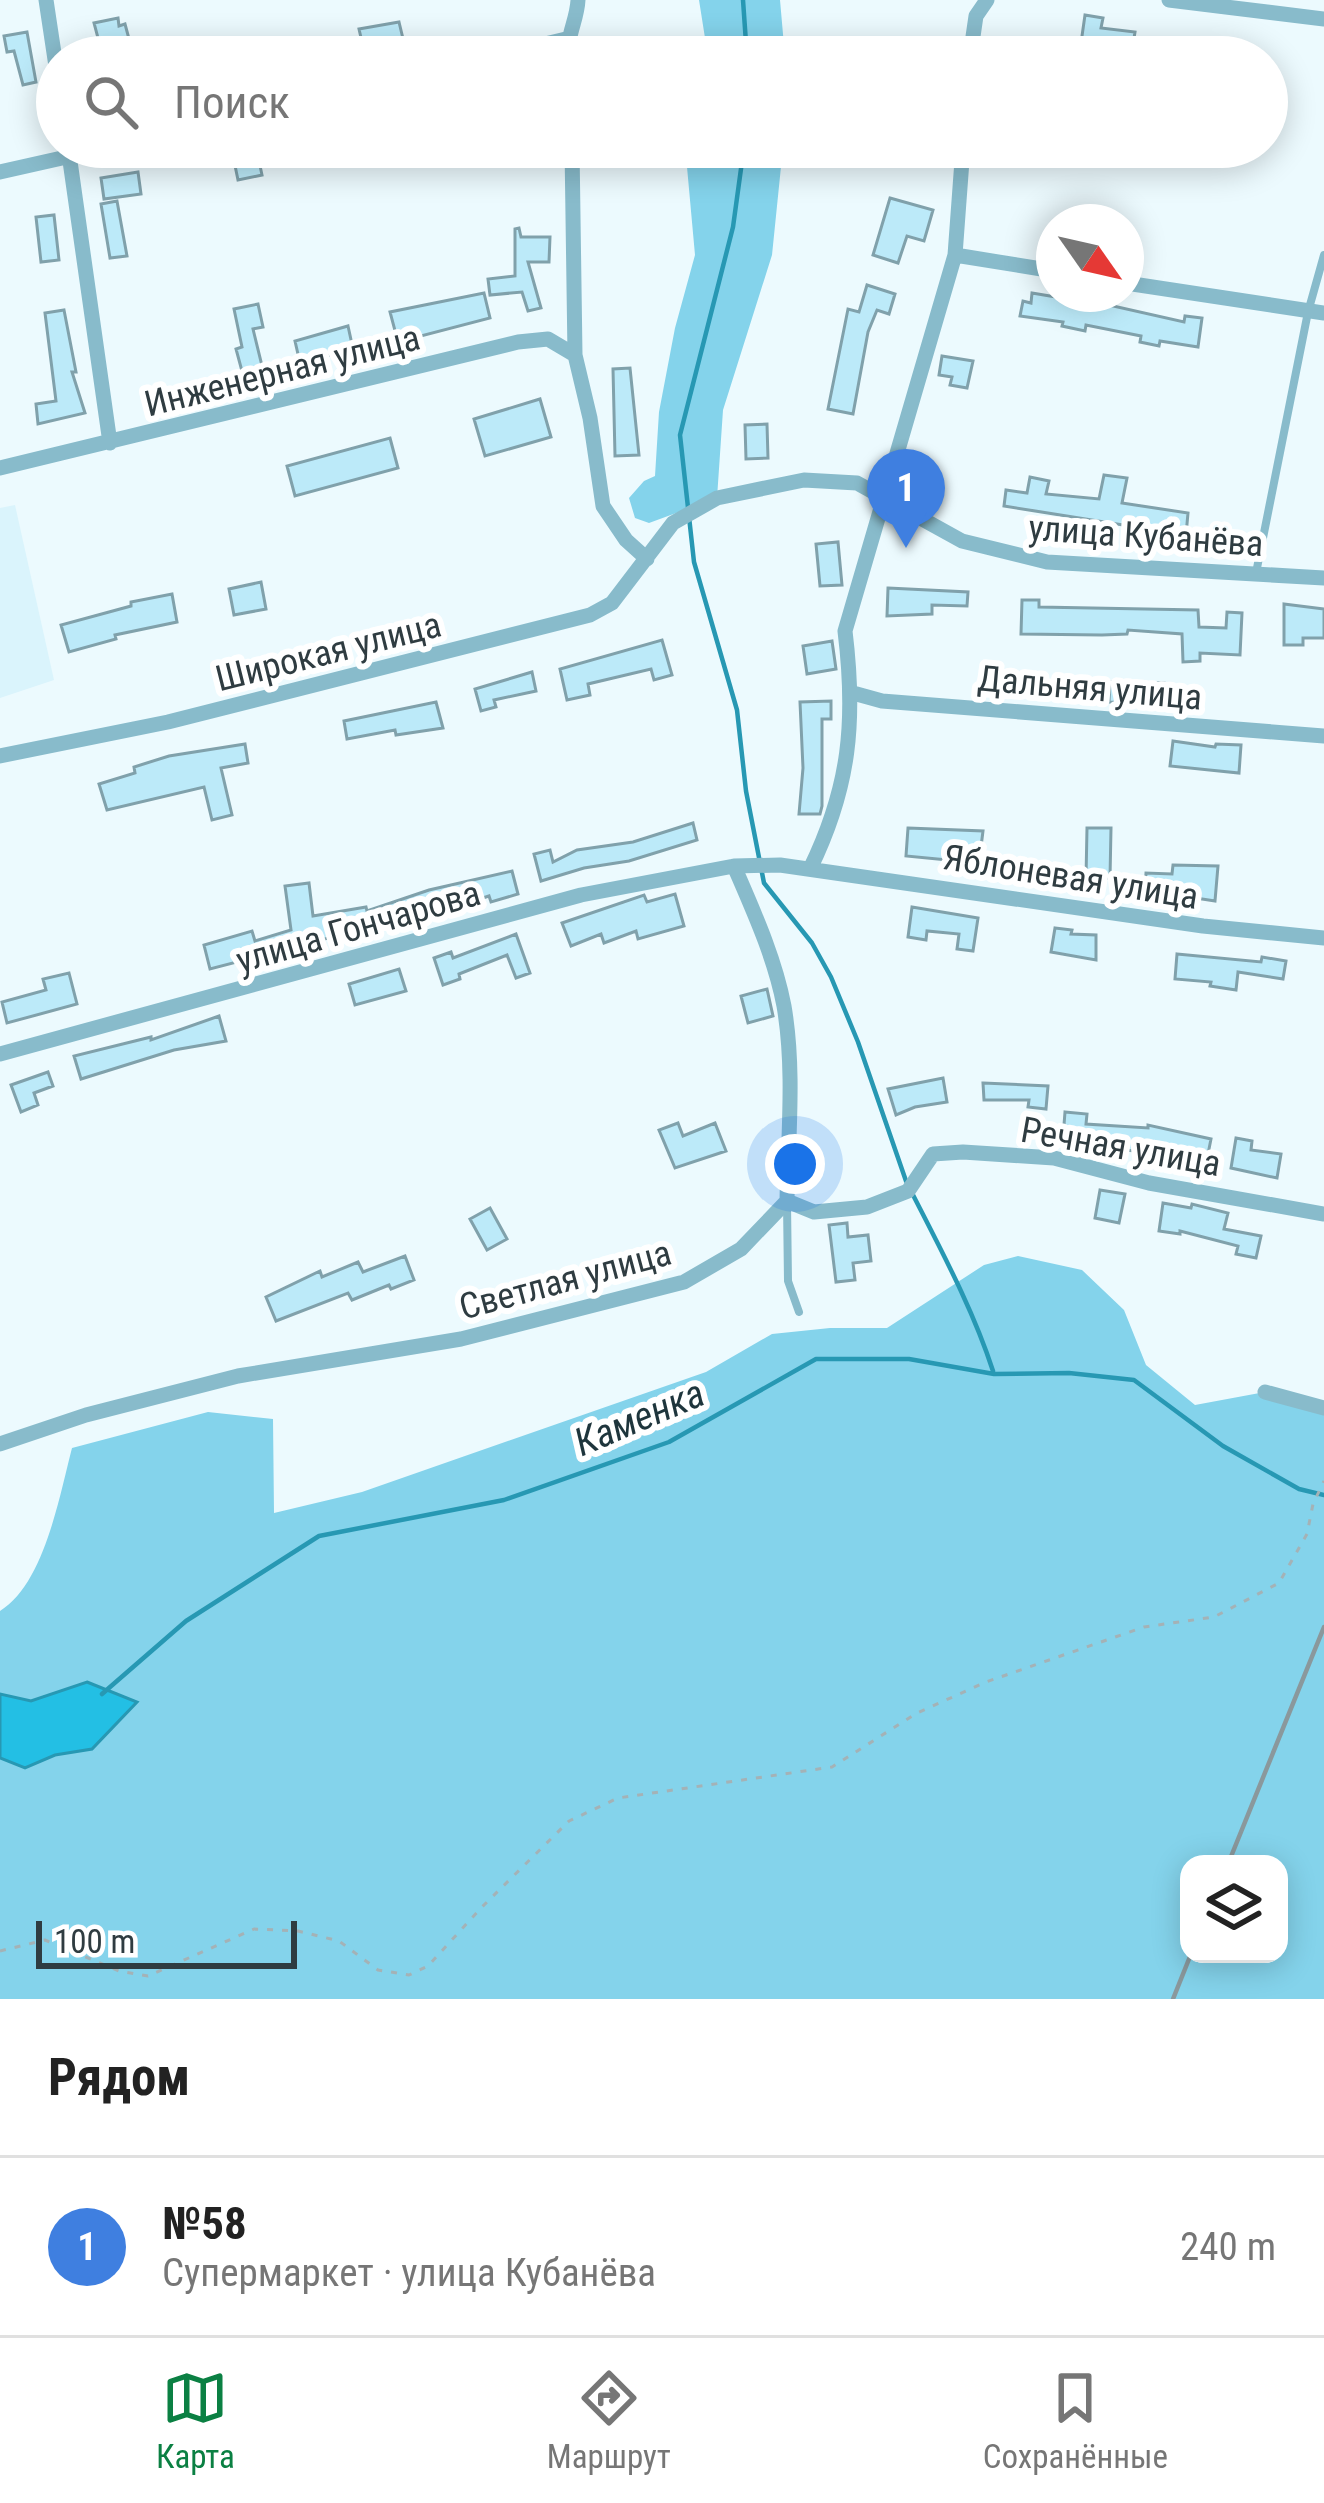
<!DOCTYPE html>
<html lang="ru">
<meta charset="utf-8">
<style>
body{margin:0;font-family:"Roboto Condensed",sans-serif;background:#f6f6f6;color:#222}
.controls{position:absolute;right:36px;bottom:36px;display:grid;overflow:hidden;border-radius:24px;box-shadow:0 6px 30px #0003}
.controls button{width:108px;height:108px;display:grid;place-items:center;padding:0;border:0;border-bottom:3px solid #e0e0e0;background:#fff;color:#222;font:60px sans-serif}
.compass{position:absolute;left:1036px;top:204px;width:108px;height:108px;border-radius:50%;background:#fff;box-shadow:0 6px 30px #0003;rotate:124deg}
.scale{position:absolute;left:36px;bottom:30px;width:261px;box-sizing:border-box;padding-left:12px;border:6px solid #2f3c41;border-top:0;font-size:33px;line-height:42px;white-space:nowrap;color:#2f3c41;-webkit-text-stroke:9px #fff;paint-order:stroke}
.you{position:absolute;left:795px;top:1164px;width:42px;height:42px;margin:-30px;border:9px solid #fff;border-radius:50%;background:#1a73e8;box-shadow:0 0 0 18px #1a73e833}
.badge{display:grid;place-items:center;width:78px;height:78px;border-radius:50%;background:#0b8043;color:#fff;font-size:39px;font-weight:700}
.pin{position:absolute;translate:-50% -99px;filter:drop-shadow(0 3px 6px #0008)}
.pin::after{content:'';position:absolute;top:63px;width:42px;height:36px;background:inherit;clip-path:polygon(0 0,100% 0,50% 100%)}
.list{margin:0;padding:0;list-style:none}
h2{display:flex;justify-content:space-between;align-items:center;height:156px;margin:0;padding:0 48px;font-size:51px}
h2 small{font-size:39px;font-weight:400;color:#767676}
.list li{display:grid;grid-template-columns:78px 1fr auto;gap:36px;align-items:center;box-sizing:border-box;height:180px;padding:0 48px;border-top:3px solid #e0e0e0}
.list b{display:block;font-size:45px;white-space:nowrap}
.list p{margin:0;font-size:39px;white-space:nowrap;color:#767676}
.list em{font-size:39px;font-style:normal;color:#767676}
.icon{flex:none;width:66px;height:66px;fill:none;stroke:currentColor;stroke-width:2;stroke-linecap:round;stroke-linejoin:round}
.map{position:relative;flex:none;width:1324px;height:1999px;overflow:hidden}
.search{position:absolute;background:#fff;box-shadow:0 6px 30px #0003;left:36px;right:36px;top:36px;height:132px;display:flex;align-items:center;gap:30px;box-sizing:border-box;padding:0 42px;border-radius:66px;color:#767676;font-size:45px}
.sheet{height:336px;background:#fff}
nav{display:flex;justify-content:space-around;align-items:center;box-sizing:border-box;height:168px;border-top:3px solid #e0e0e0;background:#fff;font-size:33px;color:#767676}
nav a{display:grid;justify-items:center;gap:6px}
nav .on{color:#0b8043}
.map>svg:first-child{display:block}
.built{fill:#daf4fc}
.green{fill:#84d3eb;fill-rule:evenodd}
.water{fill:#23bfe4;stroke:#2798b3;stroke-width:3}
.lines{fill:none;stroke-linecap:round;stroke-linejoin:round}
.stream{stroke:#2798b3;stroke-width:4.5}
.building{fill:#bceaf9;stroke:#80a1ab;stroke-width:3}
.path{stroke:#a4b2b6;stroke-width:3;stroke-dasharray:6 9;stroke-linecap:butt}
.service{stroke:#88bbcb;stroke-width:8}
.minor{stroke:#88bbcb;stroke-width:15}
.rail{stroke:#8a989c;stroke-width:4.5}
.labels{text-anchor:middle;stroke-width:12;stroke-linejoin:round;paint-order:stroke}
.street-label{font-size:36px;fill:#2f3c41;stroke:#fff}
.water-label{font-size:39px;font-style:italic;fill:#1e353c;stroke:#fff}
</style>
<div class="map">
<svg width="1324" height="1999" viewBox="0 0 1324 1999">
<rect width="100%" height="100%" fill="#ecfafe"/>
<path class="built" d="M15,505L54,680L0,698V508Z"/>
<path class="green" d="M699,0H780L785,57H708Z
M688,147H783L772,255L723,410L717,498L649,523L635,518L629,498L644,481L655,476L659,412L675,328L695,255L686,156Z
M1018,1256L1082,1270L1124,1310L1146,1365L1195,1405L1265,1392L1324,1408V1999H0V1758L25,1768L55,1755L91,1749L136,1703L87,1682L31,1701L0,1694V1611C44,1584 59,1498 72,1448L208,1412L273,1419L274,1513L362,1492L706,1372L772,1334L830,1328H887L984,1265ZM1189,1864H1279V1954H1189Z"/>
<path class="water" d="M87,1682L137,1702L92,1749L55,1755L25,1768L0,1758V1694L31,1701Z"/>
<g class="lines">
<path class="stream" d="M743,0L747,57
M744,147L733,227L680,435L694,562L737,710L746,791L764,883L812,943L831,977L858,1042L906,1181
M911,1191C941,1250 973,1309 993,1371
M102,1694L186,1621L319,1536L504,1500L669,1442L816,1359H909L994,1374L1069,1373L1134,1380L1223,1446L1299,1489L1324,1495"/>
</g>
<path class="building" d="M1085,15L1103,18L1101,28L1135,32L1131,57H1079Z
M118,18L119,26L125,24L132,50L103,57L94,23Z
M399,22L405,47L365,55L359,29Z
M27,32L36,82L23,85L14,51L7,52L4,36Z
M256,147L262,175L238,180L232,151Z
M138,172L141,194L104,199L101,178Z
M890,198L933,210L924,241L907,236L898,263L873,255Z
M117,201L127,256L110,258L101,204Z
M54,215L59,260L41,262L36,217Z
M519,228L521,237H550L549,262H528L541,308L528,311L522,292L490,295L488,279L515,276V229Z
M867,285L895,294L889,314L877,310L868,332L853,414L828,409L848,309L859,312Z
M484,293L490,318L398,342L390,312Z
M1032,293L1068,299L1069,296L1184,322L1185,316L1202,318L1198,347L1160,341L1159,346L1140,342L1141,336L1086,325L1085,331L1062,326L1063,322L1020,316L1023,301L1031,303Z
M258,304L263,327L253,329L263,370L243,375L236,349L242,347L234,309Z
M64,310L76,372H72L85,413L38,424L36,404L56,401L45,313Z
M348,326L353,349L300,363L295,341Z
M942,356L973,361L967,388L950,385L952,377L939,375Z
M630,368L639,455L615,456L613,369Z
M540,399L551,437L485,456L474,419Z
M767,424L768,458L746,459L745,425Z
M390,438L398,468L295,496L287,466Z
M1104,475L1127,478L1122,503L1188,513L1186,535L1004,506L1006,490L1027,493L1030,477L1049,481L1046,494L1099,499Z
M838,542L842,585L820,586L816,544Z
M261,582L266,609L234,615L229,589Z
M888,588L968,592L967,606L932,605V614L887,616Z
M172,594L177,622L115,635L116,639L69,652L61,625L131,606V602Z
M1022,600H1039V607L1198,610L1199,627L1226,628L1227,612L1242,613L1240,655L1200,653V661L1183,662L1182,634L1128,630L1127,634L1102,635L1021,634Z
M1284,604L1324,609V638H1303V645H1284Z
M662,640L672,675L654,680L651,669L588,684L590,695L567,700L560,669Z
M832,641L836,669L807,674L803,646Z
M532,672L536,691L494,700L496,707L481,711L475,689Z
M1110,682L1164,683L1165,704L1109,702Z
M831,701V719H822V806L820,814H799L803,768L800,702Z
M436,702L443,728L396,735L395,730L347,739L344,721Z
M1173,741L1215,747L1216,744L1241,745L1239,773L1170,766Z
M245,744L248,763L221,768L232,815L212,820L204,787L107,810L99,784L135,773L134,767L169,756Z
M693,823L697,840L629,861L584,868L541,881L534,854L550,850L553,862L577,850L633,842Z
M908,828L983,831L979,863L906,856Z
M1087,828H1111L1110,878H1086Z
M1173,865L1218,866L1215,901L1170,894L1171,890L1145,889L1146,873L1172,874Z
M512,871L518,894L491,902L489,896L418,919L416,915L210,969L204,945L252,931L255,941L291,930L285,886L309,883L313,916L366,907L367,911L429,890Z
M675,894L684,926L638,939L636,931L604,943L601,934L571,946L562,923L644,895L647,902Z
M912,907L978,918L973,951L957,949L959,934L927,931L926,940L908,937Z
M1055,928L1072,930L1071,934L1096,935V960L1051,952Z
M516,934L530,973L516,978L507,955L459,974L460,979L443,985L434,958L451,952L453,958Z
M1177,954L1261,962L1262,957L1286,961L1283,979L1238,972L1236,990L1210,986L1211,982L1175,979Z
M399,969L406,991L355,1005L349,984Z
M69,973L77,1004L7,1023L2,1002L46,990L43,979Z
M767,989L773,1016L748,1023L741,996Z
M219,1016L226,1041L174,1050L81,1079L74,1056L151,1037V1040Z
M48,1072L53,1086L34,1093L38,1105L21,1112L11,1085Z
M943,1078L947,1102L915,1107L896,1115L888,1089Z
M983,1083L1048,1086L1046,1109L1028,1107L1029,1100H984Z
M1065,1112L1087,1114L1086,1124L1148,1128V1125L1211,1139L1206,1164L1188,1157L1107,1148V1140L1063,1138Z
M678,1123L683,1136L715,1123L726,1151L675,1168L659,1130Z
M1236,1138L1252,1141L1251,1150L1281,1154L1277,1178L1231,1168Z
M1100,1190L1125,1194L1119,1223L1095,1218Z
M1163,1203L1191,1208L1192,1204L1228,1213L1224,1229L1261,1236L1256,1258L1236,1254L1238,1246L1180,1231V1234L1159,1231Z
M490,1208L507,1239L487,1250L470,1219Z
M847,1223L848,1237L868,1235L871,1261L853,1263L855,1280L836,1282L829,1225Z
M405,1256L414,1280L391,1289L389,1285L352,1300L348,1293L276,1321L266,1297L320,1271L322,1277L358,1262L363,1272Z"/>
<g class="lines">
<path class="path" d="M0,1951L45,1940L119,1971L148,1976L254,1929L298,1931L339,1941L378,1970L409,1975L428,1966L481,1908L569,1821L618,1798L832,1767L917,1713L986,1682L1144,1627L1214,1617L1279,1583L1307,1534L1313,1504L1324,1481"/>
<path class="service" d="M1256,573L1308,312L1324,255
M787,1203L788,1281L799,1312"/>
<path class="minor" d="M46,0L57,73
M1169,0L1324,19
M491,57L566,39
M569,57C566,36 577,21 578,0
M970,57L976,16L987,0
M68,147L110,443
M572,147L575,355L590,418L603,506L626,540L647,559
M0,172L111,147
M955,255L1054,271
M1126,283L1324,313
M0,468L518,342L548,339L575,355
M853,693L882,701L1324,736
M0,756L168,722L590,615L612,603L673,523L717,498L804,480L857,483L962,541L1047,562L1324,578
M810,869C850,787 856,721 845,631L955,255L963,147
M0,1054L581,895L734,866L780,865L1203,926L1324,938
M787,1201L814,1212L867,1207L908,1191L933,1154L963,1152L1054,1158L1149,1183L1324,1214
M1265,1392L1324,1408
M0,1444L86,1415L238,1376L461,1339L684,1282L741,1249L787,1201C788,1137 795,1070 784,1006C775,958 753,910 734,866"/>
<path class="rail" d="M1228,1864L1324,1627
M1173,1999L1191,1954"/>
</g>
<g class="labels">
<g class="street-label">
<text transform="translate(282 370) rotate(-14)" y="13">Инженерная улица</text>
<text transform="translate(1146 535) rotate(4)" y="13">улица Кубанёва</text>
<text transform="translate(328 651) rotate(-14)" y="13">Широкая улица</text>
<text transform="translate(1090 687) rotate(5)" y="13">Дальняя улица</text>
<text transform="translate(1071 876) rotate(9)" y="13">Яблоневая улица</text>
<text transform="translate(358 926) rotate(-16)" y="13">улица Гончарова</text>
<text transform="translate(1121 1146) rotate(10)" y="13">Речная улица</text>
<text transform="translate(565 1279) rotate(-15)" y="13">Светлая улица</text>
</g>
<g class="water-label">
<text transform="translate(639 1417) rotate(-23)" y="14">Каменка</text>
</g>
</g>
</svg>
<div class="controls">
<button><svg class="icon" aria-label="layers" viewBox="0 0 24 24"><path d="M12 4l9 5-9 5-9-5zM3 14l9 5 9-5"/></svg></button>
</div>
<svg class="compass" viewBox="-18 -18 36 36"><path d="M0-13l5 13h-10z" fill="#e53935"/><path d="M0 13l5-13h-10z" fill="#767676"/></svg>
<div class="scale">100 m</div>
<div class="you"></div>
<div class="pin badge" style="left:906px;top:548px;background:#3f7fe0">1</div>
<div class="search"><svg class="icon" aria-label="search" viewBox="0 0 24 24"><circle cx="10" cy="10" r="6"/><path d="M15 15l6 6"/></svg>Поиск</div>
</div>
<section class="sheet">
<h2>Рядом<small></small></h2>
<ul class="list">
<li><span class="badge" style="background:#3f7fe0">1</span><div><b>№58</b><p>Супермаркет · улица Кубанёва</p></div><em>240 m</em></li>
</ul>
</section>
<nav>
<a class="on"><svg class="icon" aria-label="map" viewBox="0 0 24 24"><path d="M3 6l6-2 6 2 6-2v14l-6 2-6-2-6 2zM9 4v14M15 6v14"/></svg>Карта</a>
<a><svg class="icon" aria-label="directions" viewBox="0 0 24 24"><path d="M12 3l9 9-9 9-9-9zM9 14v-3h6M13 9l2 2-2 2"/></svg>Маршрут</a>
<a><svg class="icon" aria-label="saved" viewBox="0 0 24 24"><path d="M7 4h10v16l-5-4-5 4z"/></svg>Сохранённые</a>
</nav>
